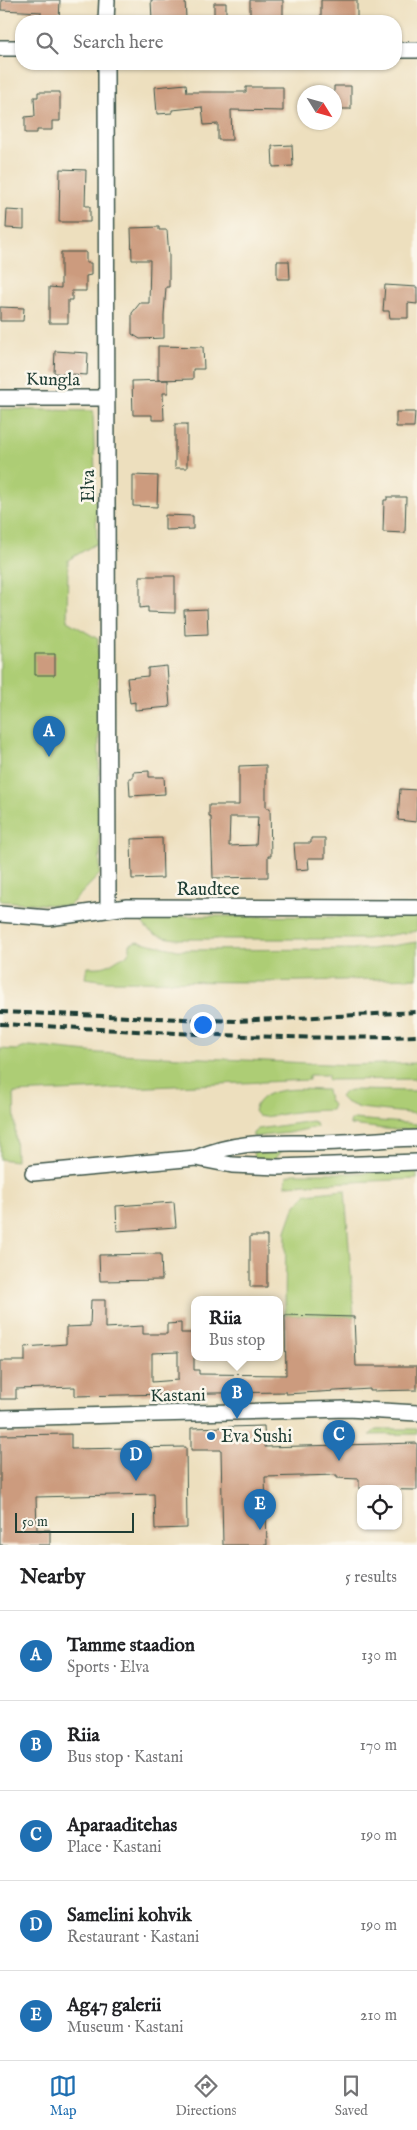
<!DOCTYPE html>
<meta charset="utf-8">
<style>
body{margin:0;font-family:"IM FELL English",serif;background:#f2f2f2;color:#202124}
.controls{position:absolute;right:15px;bottom:15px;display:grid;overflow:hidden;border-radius:10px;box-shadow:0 1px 4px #0004}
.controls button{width:45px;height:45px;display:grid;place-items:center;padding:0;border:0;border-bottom:1px solid #e0e0e0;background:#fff;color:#202124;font:25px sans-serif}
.compass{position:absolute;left:297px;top:85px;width:45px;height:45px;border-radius:50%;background:#fff;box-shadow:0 1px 4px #0004;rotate:127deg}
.scale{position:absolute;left:15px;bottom:12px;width:119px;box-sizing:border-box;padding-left:5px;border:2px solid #1f3d34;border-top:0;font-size:14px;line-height:18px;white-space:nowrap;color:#1f3d34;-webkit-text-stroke:4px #fbf7ec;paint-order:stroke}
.you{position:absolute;left:202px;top:1024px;width:18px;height:18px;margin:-12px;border:4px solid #fff;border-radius:50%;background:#1a73e8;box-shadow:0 0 0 8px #1a73e833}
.badge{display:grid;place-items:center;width:32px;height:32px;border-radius:50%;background:#1f6fb2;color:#fff;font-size:16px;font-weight:700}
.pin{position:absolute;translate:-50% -41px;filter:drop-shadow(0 1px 2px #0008)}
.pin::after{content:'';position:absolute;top:26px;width:18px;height:15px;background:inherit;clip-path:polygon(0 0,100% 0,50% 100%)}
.popup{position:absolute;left:191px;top:1296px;width:92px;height:65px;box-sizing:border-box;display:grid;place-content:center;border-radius:10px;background:#fff;filter:drop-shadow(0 1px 4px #0005);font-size:16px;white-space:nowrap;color:#757577}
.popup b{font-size:19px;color:#202124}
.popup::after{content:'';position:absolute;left:50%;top:100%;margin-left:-10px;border:10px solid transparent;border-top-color:#fff}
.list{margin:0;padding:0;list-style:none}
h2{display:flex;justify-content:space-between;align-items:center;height:65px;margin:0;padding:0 20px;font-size:21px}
h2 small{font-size:16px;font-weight:400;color:#757577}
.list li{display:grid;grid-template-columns:32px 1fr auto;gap:15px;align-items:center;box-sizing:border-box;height:90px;padding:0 20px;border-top:1px solid #e0e0e0}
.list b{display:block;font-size:19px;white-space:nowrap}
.list p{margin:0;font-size:16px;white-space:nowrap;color:#757577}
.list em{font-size:16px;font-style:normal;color:#757577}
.icon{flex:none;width:28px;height:28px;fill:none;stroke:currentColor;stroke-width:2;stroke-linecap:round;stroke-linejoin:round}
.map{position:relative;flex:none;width:417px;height:1545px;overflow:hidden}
.search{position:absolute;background:#fff;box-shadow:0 1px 4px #0004;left:15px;right:15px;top:15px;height:55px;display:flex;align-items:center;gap:12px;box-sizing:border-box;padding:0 18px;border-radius:20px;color:#757577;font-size:19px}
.sheet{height:515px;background:#fff}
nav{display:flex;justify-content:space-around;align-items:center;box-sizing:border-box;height:70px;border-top:1px solid #e0e0e0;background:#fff;font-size:14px;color:#757577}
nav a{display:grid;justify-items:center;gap:2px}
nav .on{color:#1f6fb2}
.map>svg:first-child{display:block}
.green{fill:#adcd75;stroke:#668554}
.building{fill:#cc9b7e;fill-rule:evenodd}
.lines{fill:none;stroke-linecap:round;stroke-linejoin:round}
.minor-casing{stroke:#3e5549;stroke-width:18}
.minor{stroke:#fff;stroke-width:15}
.rail{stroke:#1f3d34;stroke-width:4;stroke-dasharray:8 4;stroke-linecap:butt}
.poi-dot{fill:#1f6fb2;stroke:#fbf7ec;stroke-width:2}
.labels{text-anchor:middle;stroke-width:5;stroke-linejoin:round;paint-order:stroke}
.street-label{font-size:18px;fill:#1f3d34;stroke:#fbf7ec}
.poi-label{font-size:18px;fill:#1f3d34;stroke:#fbf7ec;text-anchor:start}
</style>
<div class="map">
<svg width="417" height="1545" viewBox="0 0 417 1545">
<rect width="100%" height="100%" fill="#fbf7ec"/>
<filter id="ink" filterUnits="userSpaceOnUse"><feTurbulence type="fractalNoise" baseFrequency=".02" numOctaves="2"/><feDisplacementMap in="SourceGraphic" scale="10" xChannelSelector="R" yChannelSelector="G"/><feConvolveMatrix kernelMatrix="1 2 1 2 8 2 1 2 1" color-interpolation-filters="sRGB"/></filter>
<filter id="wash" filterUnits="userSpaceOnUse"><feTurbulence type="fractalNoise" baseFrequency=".0096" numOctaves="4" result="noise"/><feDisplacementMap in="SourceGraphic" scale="20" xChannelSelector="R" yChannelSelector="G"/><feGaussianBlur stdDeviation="1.12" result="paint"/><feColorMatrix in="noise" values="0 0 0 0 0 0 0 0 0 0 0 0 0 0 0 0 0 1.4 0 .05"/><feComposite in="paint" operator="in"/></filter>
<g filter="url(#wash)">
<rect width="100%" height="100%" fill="#eddfbe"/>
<path class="green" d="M0,409L93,411L97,543L68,560L67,621L98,639L100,874L69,906L0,901Z
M193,916L417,917V931L366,939H179C163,938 145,935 141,917Z
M137,941L178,950L371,949L417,942V978L264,982L107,981L85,978L87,967C94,967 101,968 108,965C115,962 118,957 126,956L130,950V944Z
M30,1046L98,1053L349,1065L417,1063V1079L328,1080V1075H309V1080L14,1093L16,1161L0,1159V1049L16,1050Z
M327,1090L329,1100L333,1105L331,1110L303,1111L264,1117L258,1116L254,1111C261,1083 305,1090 327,1090Z
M351,1090L417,1091V1114L360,1108L345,1102L340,1097L344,1092Z
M354,1119L417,1124V1129L395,1130L350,1125V1122Z
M312,1121L316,1123L317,1127L288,1133L253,1137V1133L258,1129Z
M253,1149H282L274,1160L254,1159Z
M417,1170V1179L285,1185L287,1176L294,1173H352Z
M345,1190L354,1317L285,1315L286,1231L294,1208L306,1194Z
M376,1429H417V1434L370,1435Z"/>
<g id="blocks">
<path class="building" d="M1,0H60L59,21L41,20V12L1,10Z
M151,0H185L186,18H182V21L152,20Z
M250,0H283V21H250Z
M321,0H357V21H321Z
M214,3H226V21H214Z
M186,84L187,92H246V87H283V111L231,110L232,140H218V124L204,125L202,107L172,110V113L157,114L155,87Z
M334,86H351V109H334Z
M38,92H60V121H52V130H37V133H25V117L35,116L34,97H38Z
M292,145L293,166L273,167L272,146Z
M60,169L86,170L85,206H90V222H59Z
M7,210L24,211V229L6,228Z
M159,227V230H167L169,256V287H166L164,315V338L140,339L132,334V313L140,303H149L150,260H132L131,228Z
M61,252H86V263H91V275L86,276V291H72V300H68V323H49V287L61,288Z
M277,261H289L290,279H277Z
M385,285L417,287V304L408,303V318H390L389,311H383Z
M0,307L24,308L23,321H0Z
M158,346L203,347L204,369H193V379L158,380Z
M55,351L88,353L87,375L54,373Z
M168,380V393H163L164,420H152V415H133L132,381Z
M396,412H415L414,427H396Z
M175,424H187V468H175Z
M133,475L158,476L157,507L133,506Z
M387,497H406L405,533L383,532L384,500H387Z
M165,515L193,516V529L165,530Z
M140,576H175V613L148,612V607L140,608Z
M207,609L208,634L185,635L184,610Z
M35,654H55V675H35Z
M167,666L170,707L135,710V702L130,703L127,678L148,676V668Z
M266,765V808H270L271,856H268V877L213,878L211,817H209V805H239V766ZM230,817H258L256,845L229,846Z
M149,771V777H164L165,794L130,796L129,778H133V772Z
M400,789L417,790L416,822L398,820Z
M162,838L163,878L132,879L131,839Z
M311,838H325V858H308L309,869L296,870L294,843H311Z
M174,1202L176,1227L117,1231L116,1206Z
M250,1236H267V1287H250Z
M161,1254L162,1280L100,1281L99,1255Z
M91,1300H105V1328L143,1326V1334H167V1324L181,1323V1333H194V1370H199V1374L286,1375L285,1315L354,1317L356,1366H417V1390L370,1391V1389L286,1394V1392L215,1393L75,1396V1387L16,1389V1399H0V1361H25V1347L66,1344V1327L90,1326ZM178,1352V1380L152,1382V1353Z
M264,1426L265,1447L417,1443V1490L359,1489V1479L337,1478V1475L265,1477L267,1545H223L221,1450H191V1428Z
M71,1434V1449L186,1447L187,1528L155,1529L154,1494L36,1497L37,1530H50V1545H0V1435Z"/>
</g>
</g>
<g filter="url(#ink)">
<use href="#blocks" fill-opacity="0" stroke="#3e5549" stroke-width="1"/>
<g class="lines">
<defs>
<path id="minor" d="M106,21L107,0
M0,48H21
M396,50H417
M106,64L108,908
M0,398H106
M0,914L49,918L127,907L417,908
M196,1158C236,1141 267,1143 309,1143C345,1143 381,1139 417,1138
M33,1173L196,1158L232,1165L278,1167L417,1162
M0,1418L348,1409L417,1413"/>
</defs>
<use href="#minor" class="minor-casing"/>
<use href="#minor" class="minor"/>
<path class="rail" d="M0,1012L236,1021L417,1012
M0,1024C139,1030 278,1042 417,1036"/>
</g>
</g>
<circle class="poi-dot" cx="211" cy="1436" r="5"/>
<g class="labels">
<g class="street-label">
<text transform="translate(53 379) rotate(1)" y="6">Kungla</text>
<text transform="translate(88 486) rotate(-90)" y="6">Elva</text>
<text x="208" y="895">Raudtee</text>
<text transform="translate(178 1395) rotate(-1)" y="6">Kastani</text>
</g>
<g class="poi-label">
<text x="221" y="1442">Eva Sushi</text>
</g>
</g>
</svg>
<div class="controls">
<button><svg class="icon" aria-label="locate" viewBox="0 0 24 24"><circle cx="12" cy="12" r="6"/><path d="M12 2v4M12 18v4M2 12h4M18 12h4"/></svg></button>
</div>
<svg class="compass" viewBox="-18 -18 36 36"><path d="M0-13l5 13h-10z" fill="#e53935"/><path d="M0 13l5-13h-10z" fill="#757577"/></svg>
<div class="scale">50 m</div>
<div class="you"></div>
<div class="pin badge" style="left:49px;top:757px">A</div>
<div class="pin badge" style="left:237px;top:1419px">B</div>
<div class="popup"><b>Riia</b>Bus stop</div>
<div class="pin badge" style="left:339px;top:1461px">C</div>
<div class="pin badge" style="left:136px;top:1481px">D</div>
<div class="pin badge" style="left:260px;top:1530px">E</div>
<div class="search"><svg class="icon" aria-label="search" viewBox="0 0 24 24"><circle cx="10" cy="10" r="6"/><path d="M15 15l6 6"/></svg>Search here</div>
</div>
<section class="sheet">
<h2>Nearby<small>5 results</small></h2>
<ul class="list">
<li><span class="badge">A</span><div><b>Tamme staadion</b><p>Sports · Elva</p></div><em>130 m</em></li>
<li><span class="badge">B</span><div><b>Riia</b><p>Bus stop · Kastani</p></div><em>170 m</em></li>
<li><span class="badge">C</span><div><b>Aparaaditehas</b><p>Place · Kastani</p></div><em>190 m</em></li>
<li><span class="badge">D</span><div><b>Samelini kohvik</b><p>Restaurant · Kastani</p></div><em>190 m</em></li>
<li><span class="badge">E</span><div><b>Ag47 galerii</b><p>Museum · Kastani</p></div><em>210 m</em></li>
</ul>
</section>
<nav>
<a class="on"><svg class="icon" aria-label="map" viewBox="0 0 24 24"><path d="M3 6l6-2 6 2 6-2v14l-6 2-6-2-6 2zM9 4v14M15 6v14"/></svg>Map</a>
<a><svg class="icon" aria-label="directions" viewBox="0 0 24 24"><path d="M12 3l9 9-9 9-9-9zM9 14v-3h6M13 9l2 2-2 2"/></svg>Directions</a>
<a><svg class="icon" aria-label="saved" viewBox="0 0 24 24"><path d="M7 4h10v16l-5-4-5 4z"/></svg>Saved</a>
</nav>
